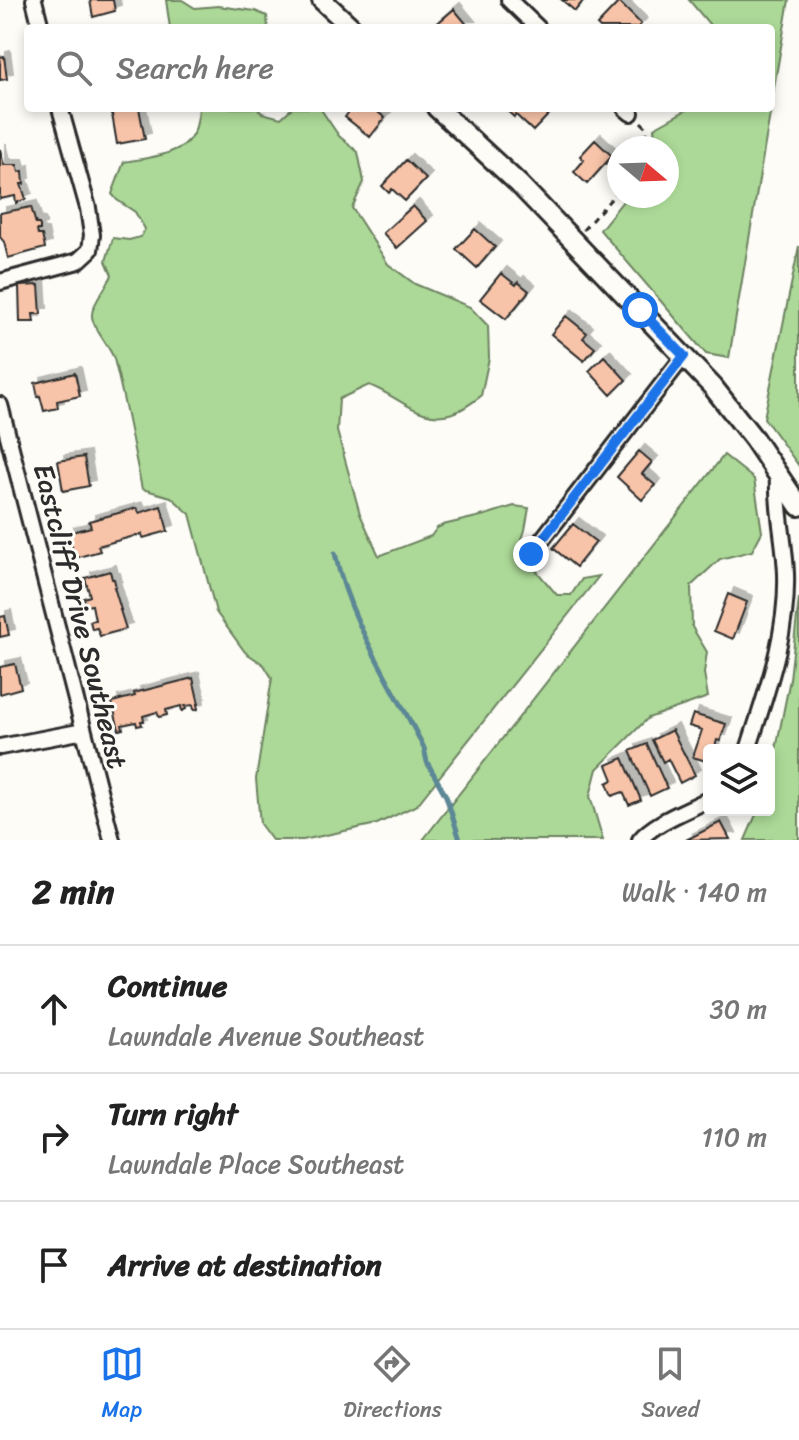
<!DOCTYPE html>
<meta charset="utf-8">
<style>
body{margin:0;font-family:Sriracha,sans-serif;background:#f2f2f2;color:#222}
.controls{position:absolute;right:24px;bottom:24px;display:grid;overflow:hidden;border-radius:8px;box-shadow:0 4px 12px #0003}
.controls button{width:72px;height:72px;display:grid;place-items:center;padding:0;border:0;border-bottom:2px solid #e0e0e0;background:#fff;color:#222;font:40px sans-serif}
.compass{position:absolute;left:607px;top:136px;width:72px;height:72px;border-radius:50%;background:#fff;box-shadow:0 4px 12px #0003;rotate:109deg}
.stop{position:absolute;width:24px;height:24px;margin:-18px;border:6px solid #1a73e8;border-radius:50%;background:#fff}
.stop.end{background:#1a73e8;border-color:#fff;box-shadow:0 2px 8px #0008}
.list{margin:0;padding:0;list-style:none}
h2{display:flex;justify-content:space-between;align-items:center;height:104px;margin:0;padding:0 32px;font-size:34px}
h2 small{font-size:26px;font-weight:400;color:#767676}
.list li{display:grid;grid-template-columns:52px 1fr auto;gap:24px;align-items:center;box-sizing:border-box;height:128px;padding:0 32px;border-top:2px solid #e0e0e0}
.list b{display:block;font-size:30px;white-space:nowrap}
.list p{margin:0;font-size:26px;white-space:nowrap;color:#767676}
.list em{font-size:26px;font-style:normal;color:#767676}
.icon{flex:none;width:44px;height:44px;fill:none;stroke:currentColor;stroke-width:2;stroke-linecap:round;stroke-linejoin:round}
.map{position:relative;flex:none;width:799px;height:840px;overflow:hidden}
.search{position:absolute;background:#fff;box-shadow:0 4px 12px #0003;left:24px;right:24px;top:24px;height:88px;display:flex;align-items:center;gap:20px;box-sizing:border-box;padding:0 28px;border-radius:8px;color:#767676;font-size:30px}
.sheet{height:488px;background:#fff}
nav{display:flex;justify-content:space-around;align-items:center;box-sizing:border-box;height:112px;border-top:2px solid #e0e0e0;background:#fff;font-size:22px;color:#767676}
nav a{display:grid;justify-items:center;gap:4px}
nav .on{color:#1a73e8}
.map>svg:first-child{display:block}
.green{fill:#acd997;stroke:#6c8261;stroke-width:2}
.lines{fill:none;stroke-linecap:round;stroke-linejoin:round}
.stream{stroke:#5c8796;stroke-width:5}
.building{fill:#f8c4a9;stroke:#2b2b2b;stroke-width:2;filter:url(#shadow)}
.minor-casing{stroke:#2b2b2b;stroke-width:20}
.tertiary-casing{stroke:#2b2b2b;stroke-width:24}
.path{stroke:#2b2b2b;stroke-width:3;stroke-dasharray:6 6;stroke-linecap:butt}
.minor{stroke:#fdfcf7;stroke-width:14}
.tertiary{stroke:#fdfcf7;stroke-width:18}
.route{stroke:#1a73e8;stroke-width:10}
.labels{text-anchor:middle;stroke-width:6;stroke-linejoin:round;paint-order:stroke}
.street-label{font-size:28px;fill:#2b2b2b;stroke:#fdfcf7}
</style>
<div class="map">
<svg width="799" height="840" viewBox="0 0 799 840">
<defs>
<filter id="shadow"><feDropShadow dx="6" dy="-6" stdDeviation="0" flood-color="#0004"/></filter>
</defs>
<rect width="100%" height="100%" fill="#fdfcf7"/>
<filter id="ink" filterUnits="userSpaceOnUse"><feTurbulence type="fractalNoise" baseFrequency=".0125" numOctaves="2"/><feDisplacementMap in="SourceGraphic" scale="16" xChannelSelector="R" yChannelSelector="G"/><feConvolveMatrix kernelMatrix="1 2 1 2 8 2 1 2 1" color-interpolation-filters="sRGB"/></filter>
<g filter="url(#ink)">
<path class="green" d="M166,0H182L195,8L218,6L255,11L267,16L268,28H170Z
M689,0H789L771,105V28H711L710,25Z
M199,108H257L262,113L281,118L292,108H320L339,136L358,152L364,182L352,208L388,264L415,284L470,307L488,326L489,358L481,396C473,402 463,410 453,413C421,424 397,395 369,385L339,399L337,431L360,514L379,556L431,536L437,528L443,525L485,515L514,506L529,508L525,530L517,554L534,568L557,595H571L582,579L599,576L417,805L377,824L303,840H272L260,824L256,779L272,678L264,665L245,652L216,612L190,514L171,497L142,489C133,446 125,401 114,359C110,346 91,327 92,314C93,302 107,287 112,275L106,261L113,238L129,240L141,237L145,229L135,212L117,200L112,194L124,162C146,158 182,156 194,133C197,126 198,116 199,108Z
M690,108H771L729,358L706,354L600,230L627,196H667V148H656L654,128Z
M799,246V466L764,418Z
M724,455L754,479L762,532L752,551L720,559L691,586L692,627L707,652L704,673L708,697L648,718L597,769L590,796L603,840H423Z
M799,598V840H745L758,810H769V784L790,679Z"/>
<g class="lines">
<path class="stream" d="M335,553C350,624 393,685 424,748L427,762L446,796L460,840"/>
</g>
<path class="building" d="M90,0H113L115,11L93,17Z
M562,0H584L575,11Z
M619,2L641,24L637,28H600L597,25Z
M454,9L469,27L432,28Z
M4,56L7,79L0,80V57Z
M111,108H139L145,139L117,144Z
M352,108H373L385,118L370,137L345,117Z
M504,108H549L552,111L533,131L516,115L514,117Z
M595,140L612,156L587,184L574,172L584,160L580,156Z
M0,149L4,165H17L19,172L23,171L24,184H21L26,199L16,203L15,196L0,199Z
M406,160L426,179L405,201L392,189L389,193L382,186Z
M413,206L427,221L397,248L383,233Z
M31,207L36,224H39L40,226V230H37L38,235H42L45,248L8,258L4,242L0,237V213Z
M475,229L495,247L477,268L456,249Z
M501,273L516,285L518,282L529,291L506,319L480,299Z
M39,285L41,314H33L34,322H20L19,286Z
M566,316L587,333L583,338L595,348L584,361L551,334Z
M604,356L626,380L611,395L589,371Z
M75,373L80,396L57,401L58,408L44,411L40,396L38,397L35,383Z
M639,451L652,462L642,474L655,485L642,500L617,477Z
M84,457L89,486L63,491L58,461Z
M161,506L168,531L143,538L142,534L98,546L100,551L75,558L68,533L91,527L89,521L137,508L139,513Z
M573,524L596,542L576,567L553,548Z
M110,571L112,579H114L116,587H114L121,610H120L126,629L100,636L97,628L92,629L90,621L95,620L92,605L86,606L84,598L90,596L85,578Z
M728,594L747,602L733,639L714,631Z
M5,616L9,635L0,637V617Z
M15,664L21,688L0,694V667Z
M193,678L199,704H197L198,709L194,710L193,705L185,706L186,709L182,711L181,706L166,710L167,715L159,717L157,712L143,716L144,721H141L142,725L137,726L136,722L122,725L123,729L119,730L112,702L135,696L134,693Z
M693,714L726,724L720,741L717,740L714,750H709V762L693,757L702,730L689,726Z
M672,730L695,775L680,783L668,759L663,762L652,740Z
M647,744L667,788L650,796L630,751Z
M623,758L641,800L629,805L623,792L612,796L607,783L613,780L607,765Z
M721,822L730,839L686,840Z"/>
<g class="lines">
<defs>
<path id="minor" d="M34,0L41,28
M509,0L538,28
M625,108L631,113
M0,282L78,261L90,250L92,235L88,208L60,108
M0,405L112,840
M531,554L684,356
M0,747L84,731
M748,750C766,693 788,635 786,574C785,541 776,508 778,475
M640,840C654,822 689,810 709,799"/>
<path id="tertiary" d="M322,0L352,28
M437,108L519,184L713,387L754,439L799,506"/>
</defs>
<use href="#minor" class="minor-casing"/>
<use href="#tertiary" class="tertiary-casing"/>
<path class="path" d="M641,122L646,127L649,148
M583,230L619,190"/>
<use href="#minor" class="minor"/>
<use href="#tertiary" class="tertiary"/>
</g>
</g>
<g class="lines" filter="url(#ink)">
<path class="route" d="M531,554L684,356L640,310"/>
</g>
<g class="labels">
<g class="street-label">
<text transform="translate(81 616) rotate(76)" y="10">Eastcliff Drive Southeast</text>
</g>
</g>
</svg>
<div class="controls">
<button><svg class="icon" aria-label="layers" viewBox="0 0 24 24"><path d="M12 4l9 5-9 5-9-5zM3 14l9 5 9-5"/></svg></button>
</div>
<svg class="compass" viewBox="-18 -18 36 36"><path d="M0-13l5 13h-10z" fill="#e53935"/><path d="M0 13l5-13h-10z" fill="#767676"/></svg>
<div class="stop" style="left:640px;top:310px"></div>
<div class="stop end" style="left:531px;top:554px"></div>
<div class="search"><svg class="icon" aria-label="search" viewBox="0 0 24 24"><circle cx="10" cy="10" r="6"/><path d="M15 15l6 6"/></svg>Search here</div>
</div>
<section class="sheet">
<h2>2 min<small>Walk · 140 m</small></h2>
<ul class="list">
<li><svg class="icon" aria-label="ahead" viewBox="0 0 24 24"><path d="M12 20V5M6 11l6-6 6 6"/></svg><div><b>Continue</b><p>Lawndale Avenue Southeast</p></div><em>30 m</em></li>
<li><svg class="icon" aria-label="right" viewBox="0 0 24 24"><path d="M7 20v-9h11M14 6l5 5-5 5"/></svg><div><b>Turn right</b><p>Lawndale Place Southeast</p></div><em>110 m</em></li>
<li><svg class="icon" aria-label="arrive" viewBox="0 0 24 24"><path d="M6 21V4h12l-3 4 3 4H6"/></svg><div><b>Arrive at destination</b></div></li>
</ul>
</section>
<nav>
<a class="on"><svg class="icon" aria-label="map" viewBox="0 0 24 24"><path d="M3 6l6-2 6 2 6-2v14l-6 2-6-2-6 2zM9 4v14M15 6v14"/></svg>Map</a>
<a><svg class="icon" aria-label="directions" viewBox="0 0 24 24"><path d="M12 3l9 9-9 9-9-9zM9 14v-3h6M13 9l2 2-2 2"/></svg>Directions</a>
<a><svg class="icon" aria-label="saved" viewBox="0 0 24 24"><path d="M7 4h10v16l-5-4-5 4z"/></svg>Saved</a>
</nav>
